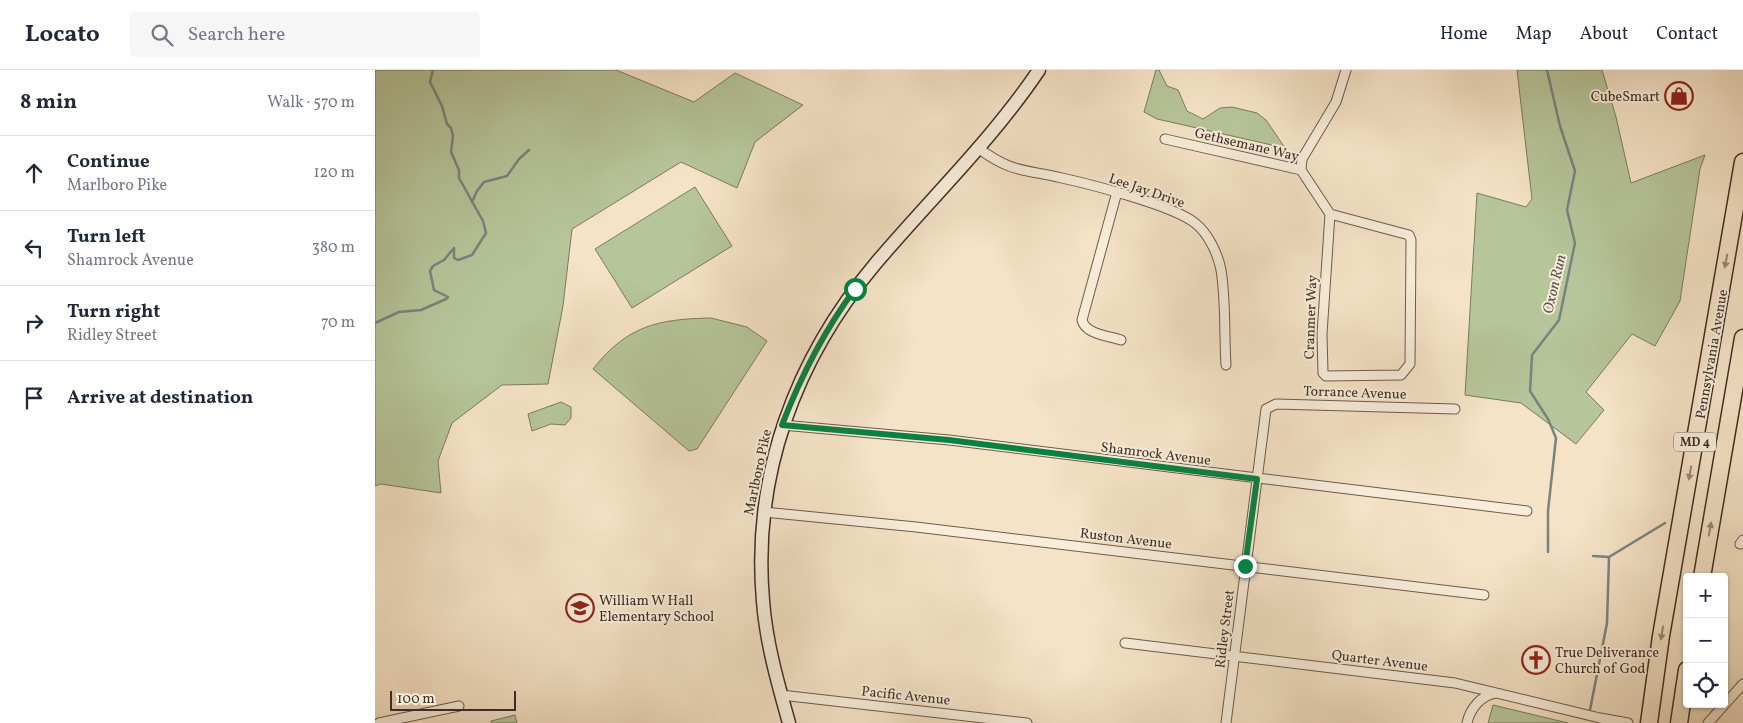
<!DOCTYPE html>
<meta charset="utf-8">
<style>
body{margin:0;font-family:Vollkorn,serif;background:#f6f6f7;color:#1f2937}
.controls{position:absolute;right:15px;bottom:15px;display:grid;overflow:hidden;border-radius:5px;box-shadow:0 1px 4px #0004}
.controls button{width:45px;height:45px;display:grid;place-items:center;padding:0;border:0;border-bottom:1px solid #e0e1e3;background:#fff;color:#1f2937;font:25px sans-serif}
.scale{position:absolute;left:15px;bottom:12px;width:126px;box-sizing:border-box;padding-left:5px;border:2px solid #402e25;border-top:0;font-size:14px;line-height:18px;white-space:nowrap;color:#402e25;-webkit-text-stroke:4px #f8eddb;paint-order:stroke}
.stop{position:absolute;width:15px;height:15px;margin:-11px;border:4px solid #0b8043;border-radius:50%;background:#fff}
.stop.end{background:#0b8043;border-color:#fff;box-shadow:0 1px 5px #0008}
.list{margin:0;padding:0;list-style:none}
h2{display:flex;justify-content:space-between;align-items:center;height:65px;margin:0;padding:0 20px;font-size:21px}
h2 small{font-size:16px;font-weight:400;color:#747a83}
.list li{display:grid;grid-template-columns:32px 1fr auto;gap:15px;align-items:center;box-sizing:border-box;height:75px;padding:0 20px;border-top:1px solid #e0e1e3}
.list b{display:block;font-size:19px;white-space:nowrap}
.list p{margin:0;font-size:16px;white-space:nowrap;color:#747a83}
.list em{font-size:16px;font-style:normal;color:#747a83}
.icon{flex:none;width:28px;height:28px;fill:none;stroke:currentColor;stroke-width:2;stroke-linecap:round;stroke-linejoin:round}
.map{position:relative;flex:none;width:1368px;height:653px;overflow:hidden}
header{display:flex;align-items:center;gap:30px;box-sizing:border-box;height:70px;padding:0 25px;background:#fff;border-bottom:1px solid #e0e1e3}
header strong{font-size:24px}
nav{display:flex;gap:28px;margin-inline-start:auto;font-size:18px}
.search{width:350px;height:45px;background:#f6f6f7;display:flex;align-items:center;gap:12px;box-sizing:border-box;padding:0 18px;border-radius:5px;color:#747a83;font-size:19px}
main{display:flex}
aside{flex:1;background:#fff}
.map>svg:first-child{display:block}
.green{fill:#b6c59a;stroke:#7b7a60}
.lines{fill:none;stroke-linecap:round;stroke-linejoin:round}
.stream{stroke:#788480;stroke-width:2.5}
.street-casing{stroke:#6d5b4e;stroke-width:11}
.secondary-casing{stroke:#402e25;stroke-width:15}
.highway-casing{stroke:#402e25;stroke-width:19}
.street{stroke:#f8eddb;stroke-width:9}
.secondary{stroke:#f8eddb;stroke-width:12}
.highway{stroke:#f5e3c7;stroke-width:16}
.oneway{fill:#9a8876}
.route{stroke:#0b8043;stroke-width:6}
.labels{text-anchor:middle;stroke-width:4;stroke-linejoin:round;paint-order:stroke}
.shield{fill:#f8eddb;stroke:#77675c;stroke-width:1}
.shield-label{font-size:12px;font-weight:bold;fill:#402e25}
.poi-label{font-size:14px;fill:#402e25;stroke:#f8eddb;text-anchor:start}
.street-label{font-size:14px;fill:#402e25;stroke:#f8eddb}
.water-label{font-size:15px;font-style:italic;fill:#58524b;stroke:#f8eddb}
</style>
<header>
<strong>Locato</strong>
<div class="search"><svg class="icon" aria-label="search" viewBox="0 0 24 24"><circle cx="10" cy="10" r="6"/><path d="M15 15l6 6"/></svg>Search here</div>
<nav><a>Home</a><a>Map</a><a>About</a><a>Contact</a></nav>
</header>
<main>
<aside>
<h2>8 min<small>Walk · 570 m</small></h2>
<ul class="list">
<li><svg class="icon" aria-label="ahead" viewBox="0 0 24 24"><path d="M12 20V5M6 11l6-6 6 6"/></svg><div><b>Continue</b><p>Marlboro Pike</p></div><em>120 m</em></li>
<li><svg class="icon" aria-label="left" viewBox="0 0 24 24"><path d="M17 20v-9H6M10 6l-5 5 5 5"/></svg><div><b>Turn left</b><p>Shamrock Avenue</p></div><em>380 m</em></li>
<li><svg class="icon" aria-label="right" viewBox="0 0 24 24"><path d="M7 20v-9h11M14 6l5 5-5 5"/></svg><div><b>Turn right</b><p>Ridley Street</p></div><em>70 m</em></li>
<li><svg class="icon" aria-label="arrive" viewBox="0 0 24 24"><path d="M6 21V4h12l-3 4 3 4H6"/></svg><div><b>Arrive at destination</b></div></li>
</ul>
</aside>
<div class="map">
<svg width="1368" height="653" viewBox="0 0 1368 653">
<rect width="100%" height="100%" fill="#f5e3c7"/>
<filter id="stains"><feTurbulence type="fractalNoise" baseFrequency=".004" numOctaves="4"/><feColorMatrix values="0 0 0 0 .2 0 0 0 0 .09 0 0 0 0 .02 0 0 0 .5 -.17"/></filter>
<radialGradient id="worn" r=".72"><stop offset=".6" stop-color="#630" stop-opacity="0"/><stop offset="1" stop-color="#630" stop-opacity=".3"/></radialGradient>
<path class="green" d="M0,0H241L319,32L360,3L428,35L380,72L362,118L306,92L197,159L188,236L173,314L127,315L77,353L63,391L66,423L6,414L0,416Z
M781,0H784L792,16L803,20L812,41L828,49L845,38L857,37L882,43L891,50L910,78L782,49L769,42Z
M1142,0H1227L1241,47L1256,113L1330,85L1325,99L1305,231L1280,276L1257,264L1211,322L1229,340L1201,374L1146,333L1090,325L1102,123L1151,137L1157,129Z
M320,117L357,176L257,238L220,179Z
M336,248L372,257L392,271L322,379L314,381L218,299C252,256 282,249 336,248Z
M186,332L196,337V348L190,355L176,354L157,361L153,344Z
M1118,635L1193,653H1113Z
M140,645L142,653H116V651Z"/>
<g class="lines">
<path class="stream" d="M1172,0L1185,56L1200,101L1192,140L1200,173L1184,250L1157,285L1155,321L1173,349L1181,368L1173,441V482
M97,132L102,121L109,112L132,106L144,89L154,80
M0,253L24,242L46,240L71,229L73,227L59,220L55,201L58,196L69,190L79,178V188L83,190L97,185L111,163L108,151L84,108V100L76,82L78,66L76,58L72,54L67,36L55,12L58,0
M1218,486L1234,487
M1215,640L1232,553L1234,487L1290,453"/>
<defs>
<path id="street" d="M790,69L926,100L955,144
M603,78C637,103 648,99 687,108C718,115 797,135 820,153C833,163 843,184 846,200C851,230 849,264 851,295
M926,100L927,89L961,32L971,0
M742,122L707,250C710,264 734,266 746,270
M955,144L1034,165L1036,170L1035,294L1026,305L951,306L948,303L947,264Z
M407,355L574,370L1152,441
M389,442L541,457L1109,525
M1365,474L1368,470
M750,573L1080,613L1225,648L1253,653
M406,625L652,653
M4,653L84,636
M851,653L891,339L901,334L1080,339
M1092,653C1095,639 1106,625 1121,623
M1333,653L1368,614"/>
<path id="secondary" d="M414,653C403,614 391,572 388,531C377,406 420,289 501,193C555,129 617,70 664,0"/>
<path id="highway" d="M1327,507L1368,268
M1274,653L1286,566L1368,92
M1304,653L1312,600"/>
</defs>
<use href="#street" class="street-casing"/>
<use href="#secondary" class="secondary-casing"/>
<use href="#highway" class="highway-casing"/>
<use href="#street" class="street"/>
<use href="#secondary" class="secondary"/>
<use href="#highway" class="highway"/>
</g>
<defs><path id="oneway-solid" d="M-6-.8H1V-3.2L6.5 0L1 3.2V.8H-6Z" transform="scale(1.25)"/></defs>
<g class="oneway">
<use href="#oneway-solid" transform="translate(1351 191) rotate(100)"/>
<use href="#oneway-solid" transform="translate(1315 403) rotate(100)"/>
<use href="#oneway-solid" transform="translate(1335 459) rotate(-80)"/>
<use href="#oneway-solid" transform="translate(1287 563) rotate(99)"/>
</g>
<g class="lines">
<path class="route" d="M480,219C448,262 426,306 407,355L574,370L882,409L870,496"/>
</g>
<defs>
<symbol id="shop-ring" viewBox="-11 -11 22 22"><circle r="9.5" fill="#f8eddb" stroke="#8f2418" stroke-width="1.5"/><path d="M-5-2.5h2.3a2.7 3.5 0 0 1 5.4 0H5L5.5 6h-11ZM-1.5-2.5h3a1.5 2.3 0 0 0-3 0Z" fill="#8f2418"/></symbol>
<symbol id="school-ring" viewBox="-11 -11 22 22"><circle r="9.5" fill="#f8eddb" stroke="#8f2418" stroke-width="1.5"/><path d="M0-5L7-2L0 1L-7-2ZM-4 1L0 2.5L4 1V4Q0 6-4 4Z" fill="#8f2418"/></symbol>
<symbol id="church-ring" viewBox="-11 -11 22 22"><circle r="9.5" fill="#f8eddb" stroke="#8f2418" stroke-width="1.5"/><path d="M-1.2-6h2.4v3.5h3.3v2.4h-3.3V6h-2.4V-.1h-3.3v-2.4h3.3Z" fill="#8f2418"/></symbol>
</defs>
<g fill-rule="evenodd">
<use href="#shop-ring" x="1288" y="10" width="32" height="32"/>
<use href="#school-ring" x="189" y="522" width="32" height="32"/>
<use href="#church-ring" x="1145" y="574" width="32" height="32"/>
</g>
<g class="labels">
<rect class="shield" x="1299" y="362.5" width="42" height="19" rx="4"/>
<g class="shield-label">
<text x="1320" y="376">MD 4</text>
</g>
<g class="poi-label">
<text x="1285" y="31" text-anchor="end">CubeSmart</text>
<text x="224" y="535">William W Hall<tspan x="224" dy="16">Elementary School</tspan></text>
<text x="1180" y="587">True Deliverance<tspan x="1180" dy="16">Church of God</tspan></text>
</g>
<g class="street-label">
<text transform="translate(872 74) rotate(13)" y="5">Gethsemane Way</text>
<text transform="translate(772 120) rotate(19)" y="5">Lee Jay Drive</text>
<text transform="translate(935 247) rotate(-88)" y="5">Cranmer Way</text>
<text transform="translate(1336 284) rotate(-80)" y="5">Pennsylvania Avenue</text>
<text transform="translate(980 322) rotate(2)" y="5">Torrance Avenue</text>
<text transform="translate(781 383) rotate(7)" y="5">Shamrock Avenue</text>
<text transform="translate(382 402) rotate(-78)" y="5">Marlboro Pike</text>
<text transform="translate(751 468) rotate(7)" y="5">Ruston Avenue</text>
<text transform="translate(849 559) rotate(-83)" y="5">Ridley Street</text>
<text transform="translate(1005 590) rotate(7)" y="5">Quarter Avenue</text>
<text transform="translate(531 625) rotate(6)" y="5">Pacific Avenue</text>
</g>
<g class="water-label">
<text transform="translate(1179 214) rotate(-77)" y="5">Oxon Run</text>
</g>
</g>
<rect width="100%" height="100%" filter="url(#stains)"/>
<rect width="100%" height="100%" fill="url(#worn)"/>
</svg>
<div class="controls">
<button>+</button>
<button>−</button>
<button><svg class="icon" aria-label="locate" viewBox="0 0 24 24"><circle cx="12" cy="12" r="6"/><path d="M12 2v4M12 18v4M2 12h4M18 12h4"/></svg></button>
</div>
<div class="scale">100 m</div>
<div class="stop" style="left:480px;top:219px"></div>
<div class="stop end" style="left:870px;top:496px"></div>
</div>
</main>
